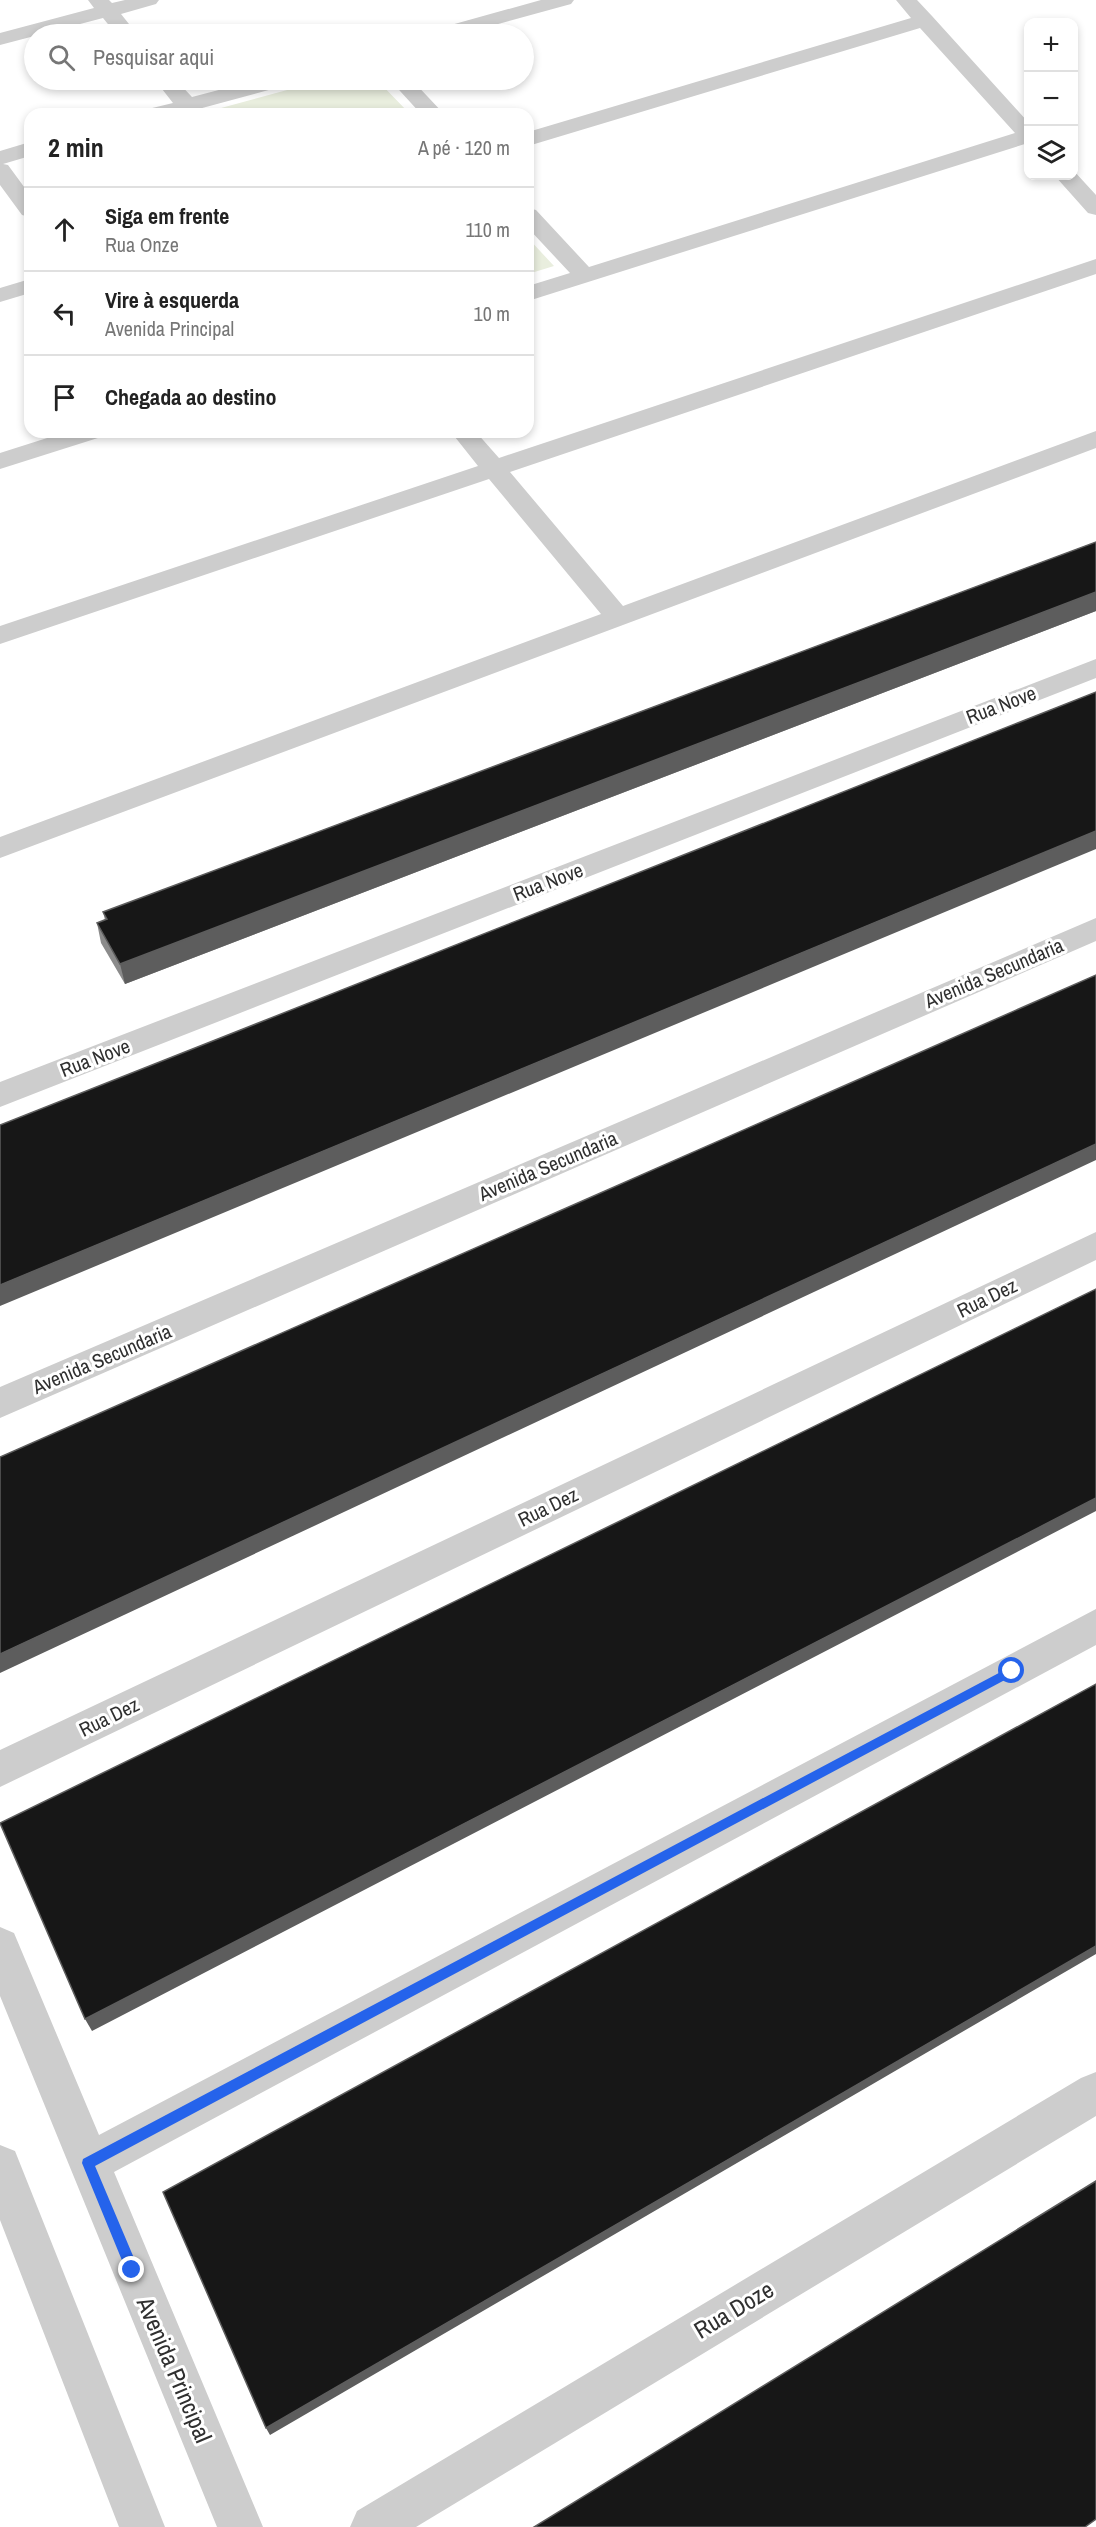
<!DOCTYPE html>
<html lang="pt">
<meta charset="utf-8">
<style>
body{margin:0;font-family:"Archivo Narrow",sans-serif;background:#f6f6f6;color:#222}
.controls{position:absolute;right:18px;top:18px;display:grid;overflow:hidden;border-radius:12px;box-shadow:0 3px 9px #0003}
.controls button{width:54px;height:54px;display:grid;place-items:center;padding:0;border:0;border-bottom:2px solid #e0e0e0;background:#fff;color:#222;font:30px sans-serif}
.stop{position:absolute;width:18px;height:18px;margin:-14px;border:4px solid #2563eb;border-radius:50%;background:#fff}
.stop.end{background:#2563eb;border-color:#fff;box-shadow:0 2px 6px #0008}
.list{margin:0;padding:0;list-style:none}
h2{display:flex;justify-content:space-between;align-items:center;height:78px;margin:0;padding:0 24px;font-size:26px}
h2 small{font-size:20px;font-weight:400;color:#767676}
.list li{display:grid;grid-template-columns:39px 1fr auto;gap:18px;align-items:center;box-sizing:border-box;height:84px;padding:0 24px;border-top:2px solid #e0e0e0}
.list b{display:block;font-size:22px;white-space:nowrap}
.list p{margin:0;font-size:20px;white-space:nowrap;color:#767676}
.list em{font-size:20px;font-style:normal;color:#767676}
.icon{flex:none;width:33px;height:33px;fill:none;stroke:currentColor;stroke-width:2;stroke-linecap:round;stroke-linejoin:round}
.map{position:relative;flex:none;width:1096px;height:2527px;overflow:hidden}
.search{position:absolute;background:#fff;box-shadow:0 3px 9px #0003;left:24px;top:24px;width:510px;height:66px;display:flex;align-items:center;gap:15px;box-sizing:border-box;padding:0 21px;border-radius:33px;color:#767676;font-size:22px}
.panel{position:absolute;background:#fff;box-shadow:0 3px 9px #0003;left:24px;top:108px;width:510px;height:330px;border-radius:18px}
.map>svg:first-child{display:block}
.green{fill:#e9eede}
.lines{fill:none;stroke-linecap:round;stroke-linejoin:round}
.minor{fill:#cdcdcd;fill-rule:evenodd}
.wall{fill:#8b8b8b}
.shaded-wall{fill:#5d5d5d}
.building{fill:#171717;stroke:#5d5d5d;stroke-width:1.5}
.route{fill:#2563eb}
.labels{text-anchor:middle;stroke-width:6;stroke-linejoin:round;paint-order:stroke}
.street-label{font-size:20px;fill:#303030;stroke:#fff}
.near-street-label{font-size:24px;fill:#303030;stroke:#fff}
</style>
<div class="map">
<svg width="1096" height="2527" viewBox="0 0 1096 2527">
<rect width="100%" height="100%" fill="#fff"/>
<path class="green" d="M324,80H377L410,114H199Z
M528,238L554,266L528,274Z"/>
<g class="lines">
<path class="minor" d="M88,0H109L112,3L125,0H159L156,4L121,14L137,34H116L103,18L0,45V33L94,8Z
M541,0H574L571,4L462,34H430L433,30Z
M896,0H917L932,16L1028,122V143L528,301V286L570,273L528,228V208L536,210L589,267L1015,133L920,28L528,146V132L911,18Z
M155,80H176L192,97L257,80H290L287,85L180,114H145L148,109L173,103Z
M390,80H412L444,114H421Z
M30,142V156L3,164L8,165L30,195V217L22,215L0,185V151Z
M1074,171L1096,195V215L1088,213L1055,176H1074Z
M1096,259V274L510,472L623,606L1096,431V448L0,858V837L601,614L489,479L0,644V626L478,466L451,432H476L499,458Z
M30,279V293L0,302V288Z
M66,432H104L101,437L0,469V453Z
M1096,659V678L0,1107V1082Z
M1096,918V941L0,1418V1387Z
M1096,1232V1260L0,1787V1750Z
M1096,1609V1645L114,2172L263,2527H217L0,1996V1927L14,1933L99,2135Z
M1096,2072V2116L416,2527H350L357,2511L1081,2078Z
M0,2145L15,2151L165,2527H119L0,2220Z"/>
</g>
<path class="wall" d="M1096,542V611L125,984L101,943L97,923L105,920L103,912Z"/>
<path class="shaded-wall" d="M1096,592V611L125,984L120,964Z
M1096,831V849L0,1306V1285Z
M1096,1144V1160L0,1673V1654Z
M1096,1498V1511L92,2031L85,2019Z
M1096,1946V1954L270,2435L266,2428Z"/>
<path class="building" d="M1096,542V592L120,964L97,923L107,919L103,912Z
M1096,692V831L0,1285V1125Z
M1096,975V1144L0,1654V1457Z
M1096,1289V1498L85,2019L0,1823Z
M1096,1684V1946L266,2428L163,2192Z
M1096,2181V2519L1085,2527H534Z"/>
<path class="route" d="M1012,1666L1017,1671L1016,1674L95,2166L139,2270L132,2277L128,2275L82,2163L83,2159Z"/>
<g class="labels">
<g class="street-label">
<text transform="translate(1001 705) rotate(-21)" y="7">Rua Nove</text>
<text transform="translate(548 882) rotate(-21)" y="7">Rua Nove</text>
<text transform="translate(994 973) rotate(-23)" y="7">Avenida Secundaria</text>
<text transform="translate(95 1058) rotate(-21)" y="7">Rua Nove</text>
<text transform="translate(548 1166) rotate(-23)" y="7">Avenida Secundaria</text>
<text transform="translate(987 1298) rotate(-26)" y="7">Rua Dez</text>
<text transform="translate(102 1359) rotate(-23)" y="7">Avenida Secundaria</text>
<text transform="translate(548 1507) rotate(-26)" y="7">Rua Dez</text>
<text transform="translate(109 1717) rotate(-26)" y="7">Rua Dez</text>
</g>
<g class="near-street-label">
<text transform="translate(734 2310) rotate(-31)" y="8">Rua Doze</text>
<text transform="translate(174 2370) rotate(67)" y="8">Avenida Principal</text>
</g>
</g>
</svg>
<div class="controls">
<button>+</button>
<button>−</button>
<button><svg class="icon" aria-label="layers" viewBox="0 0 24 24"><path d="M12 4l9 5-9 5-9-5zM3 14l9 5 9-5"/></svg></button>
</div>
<div class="stop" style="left:1012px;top:1671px"></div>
<div class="stop end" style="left:132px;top:2270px"></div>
<div class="search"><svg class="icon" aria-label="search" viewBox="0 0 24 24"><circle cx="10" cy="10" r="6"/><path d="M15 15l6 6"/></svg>Pesquisar aqui</div>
<section class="panel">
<h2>2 min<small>A pé · 120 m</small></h2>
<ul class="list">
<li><svg class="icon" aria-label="ahead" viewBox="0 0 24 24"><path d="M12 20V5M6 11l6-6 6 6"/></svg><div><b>Siga em frente</b><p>Rua Onze</p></div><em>110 m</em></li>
<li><svg class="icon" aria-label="left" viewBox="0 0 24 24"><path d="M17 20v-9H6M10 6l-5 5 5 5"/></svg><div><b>Vire à esquerda</b><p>Avenida Principal</p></div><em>10 m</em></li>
<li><svg class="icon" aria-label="arrive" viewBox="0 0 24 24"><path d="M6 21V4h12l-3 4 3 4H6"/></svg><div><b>Chegada ao destino</b></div></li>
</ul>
</section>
</div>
